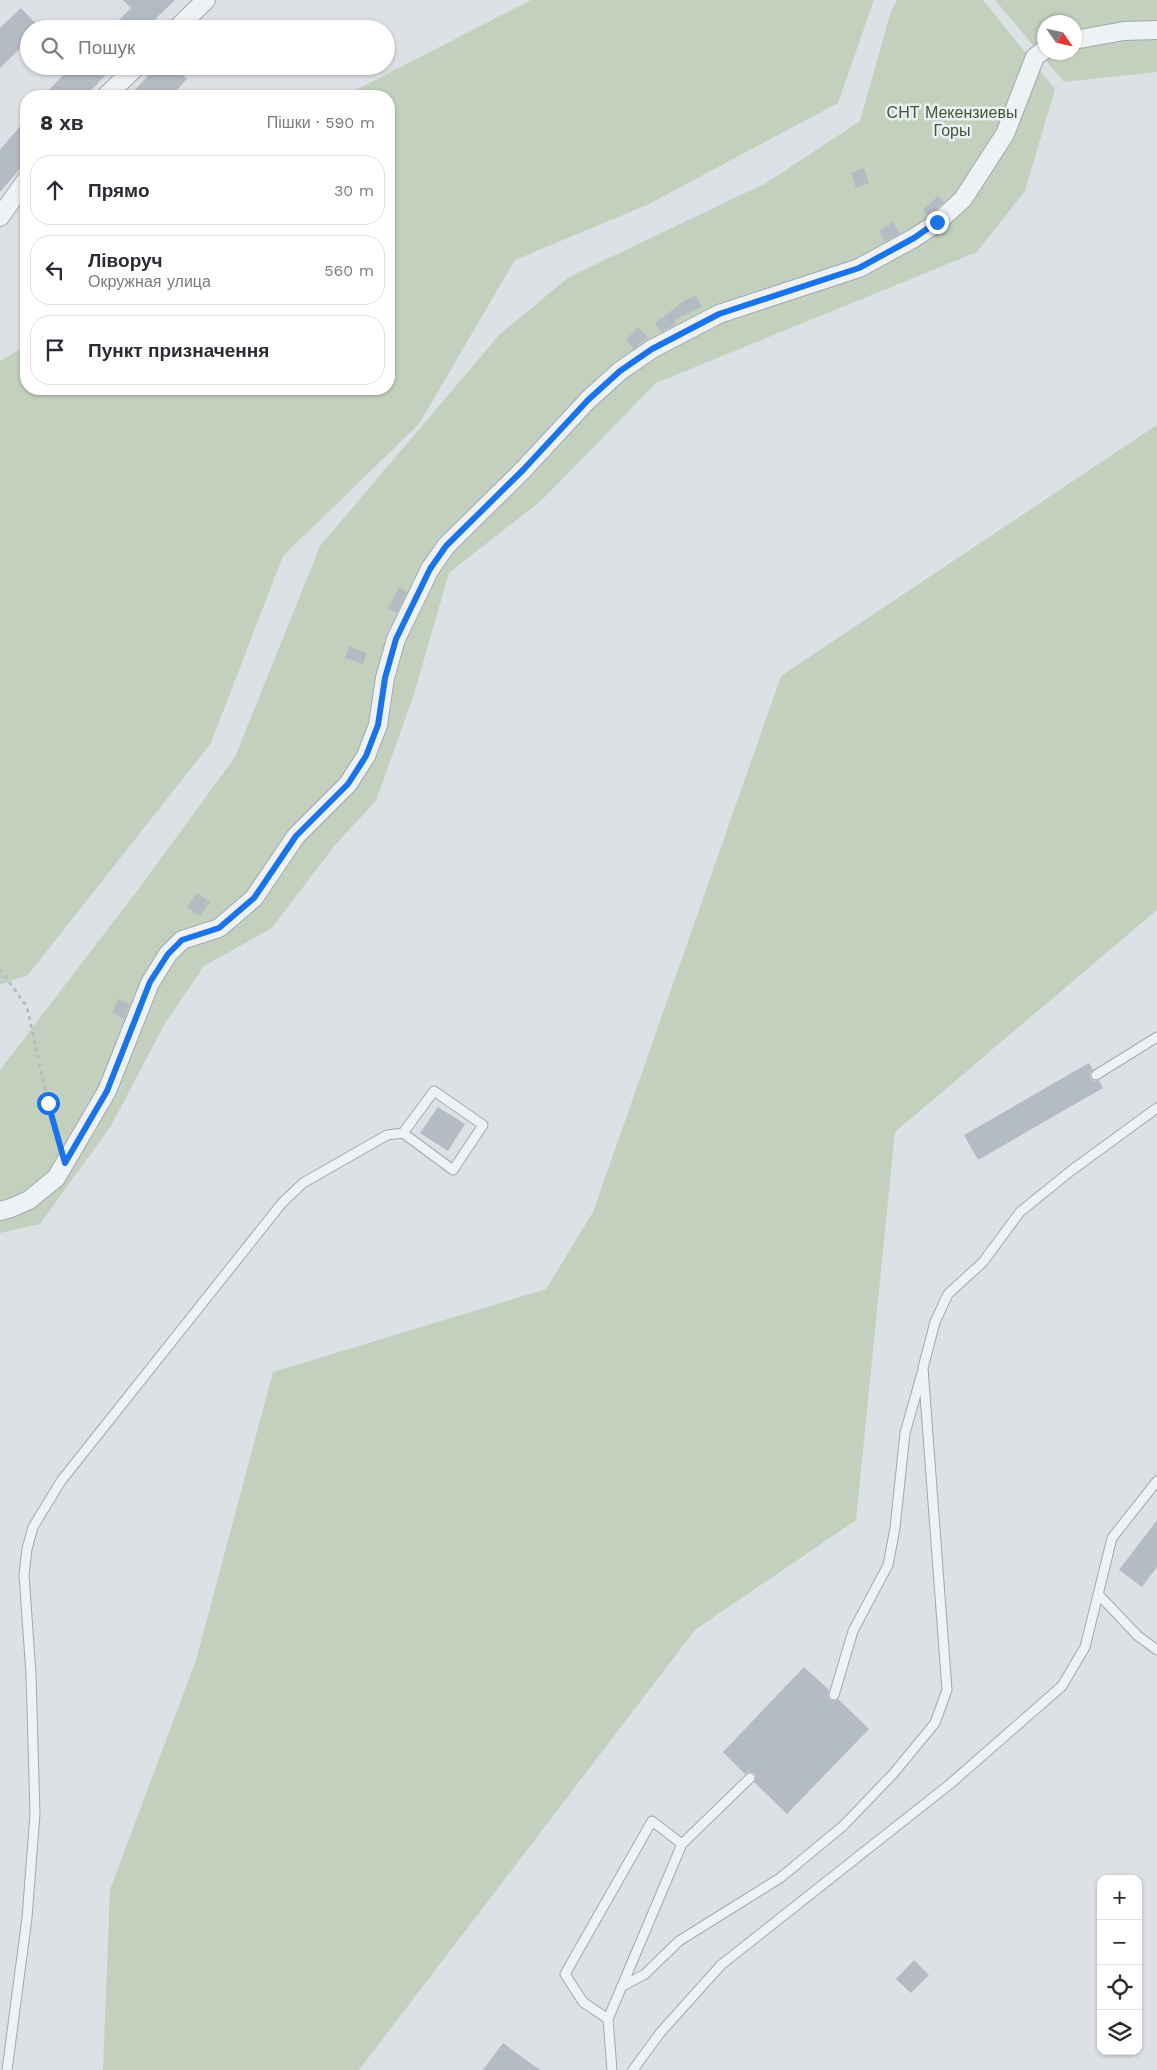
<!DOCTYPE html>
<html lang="uk">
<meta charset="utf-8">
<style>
body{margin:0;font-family:"Work Sans",sans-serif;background:#f2f2f3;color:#2b2b33}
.controls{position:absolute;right:15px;bottom:15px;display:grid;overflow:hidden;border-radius:10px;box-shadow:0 1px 4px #0004}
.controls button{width:45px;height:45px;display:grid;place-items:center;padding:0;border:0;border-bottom:1px solid #e1e1e2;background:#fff;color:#2b2b33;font:25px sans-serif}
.compass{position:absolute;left:1037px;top:15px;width:45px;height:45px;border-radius:50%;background:#fff;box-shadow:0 1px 4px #0004;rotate:124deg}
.stop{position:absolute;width:15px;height:15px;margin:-11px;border:4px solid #1a73e8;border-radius:50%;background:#fff}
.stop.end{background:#1a73e8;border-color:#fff;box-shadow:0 1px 5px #0008}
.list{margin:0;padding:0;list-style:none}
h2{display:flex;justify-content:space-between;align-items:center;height:65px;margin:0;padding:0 20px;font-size:21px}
h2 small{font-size:16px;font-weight:400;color:#7c7c81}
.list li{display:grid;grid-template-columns:32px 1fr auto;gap:15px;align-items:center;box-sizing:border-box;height:70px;margin:0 10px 10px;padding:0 10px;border:1px solid #e1e1e2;border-radius:20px}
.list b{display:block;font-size:19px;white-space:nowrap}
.list p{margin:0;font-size:16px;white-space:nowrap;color:#7c7c81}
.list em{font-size:16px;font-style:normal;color:#7c7c81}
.icon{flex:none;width:28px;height:28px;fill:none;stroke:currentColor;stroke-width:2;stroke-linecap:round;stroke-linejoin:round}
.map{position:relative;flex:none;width:1157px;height:2070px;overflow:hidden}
.search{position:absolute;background:#fff;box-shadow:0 1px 4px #0004;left:20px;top:20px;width:375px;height:55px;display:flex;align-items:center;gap:12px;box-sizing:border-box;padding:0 18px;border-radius:28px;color:#7c7c81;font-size:19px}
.panel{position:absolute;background:#fff;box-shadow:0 1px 4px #0004;left:20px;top:90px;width:375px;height:305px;border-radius:20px}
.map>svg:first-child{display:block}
.green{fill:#c4d0be;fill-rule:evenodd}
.building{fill:#b5bbc3}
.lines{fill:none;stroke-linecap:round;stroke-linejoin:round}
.service-casing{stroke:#a3a8b0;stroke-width:11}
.minor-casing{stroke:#a3a8b0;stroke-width:20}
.path{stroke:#b7bcc1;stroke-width:3;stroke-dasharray:4 4;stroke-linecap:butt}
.service{stroke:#eff2f5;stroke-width:9}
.minor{stroke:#eff2f5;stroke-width:18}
.route{stroke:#1a73e8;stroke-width:6}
.labels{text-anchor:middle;stroke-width:5;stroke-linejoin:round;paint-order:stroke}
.park-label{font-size:16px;fill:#3e5735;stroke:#ecf0f4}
</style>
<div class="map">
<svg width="1157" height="2070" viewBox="0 0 1157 2070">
<rect width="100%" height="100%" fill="#dde1e6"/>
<path class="green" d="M531,0H874L838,103L647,205L515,260L419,424L283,556L211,743L28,975L0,985V361L26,346V389H389V96H344Z
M897,0H983L1055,89L1025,191L977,252L656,383L543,499L449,573L414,694L376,801L335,845L272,928L204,966L164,1025L111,1126L40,1224L0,1233V1070L143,883L235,757L320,546L500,334L569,277L766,183L860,121L891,11Z
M995,0H1157V72L1064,82ZM1044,22H1074V52H1044Z
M1157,425V910L895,1132L856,1520L695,1630L359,2070H103L110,1890L196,1660L273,1372L546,1289L593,1212L781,676Z"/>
<path class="building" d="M123,0H175L146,28L110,29L131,8Z
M21,8L41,29H29V40L0,68V28Z
M72,66H114L86,96H43Z
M157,66H174L187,79L171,96H129Z
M26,119V162L0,192V150Z
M864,168L869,183L856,188L851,173Z
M938,196L944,202L929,216L923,210Z
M893,222L900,234L885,241L879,231Z
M696,295L702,307L674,320L676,324L661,332L655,323L684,301Z
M638,327L648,337L634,349L626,340Z
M399,587L407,592L397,613L388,609Z
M349,646L367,653L363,664L345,658Z
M197,893L210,902L200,916L187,907Z
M118,999L130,1004L124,1019L112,1013Z
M1089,1063L1093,1070L1090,1073V1078L1094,1081L1099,1080L1103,1088L978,1160L964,1135Z
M438,1107L465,1124L448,1151L420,1133Z
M1157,1520V1567L1142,1587L1119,1570Z
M804,1667L829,1690L828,1696L830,1700L835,1701L838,1699L869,1729L787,1814L754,1782L756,1777L754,1773L749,1772L745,1774L723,1752Z
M914,1960L929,1975L911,1993L896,1979Z
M503,2043L540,2070H483Z"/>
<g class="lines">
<defs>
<path id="service" d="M1096,1075L1157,1037
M1098,1594L1138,1636L1157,1650
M834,1695L853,1631L888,1565L895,1528L905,1433L922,1373
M621,1987L645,1974L679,1941L780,1878L843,1826L893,1774L935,1723L947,1690L923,1368L935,1322L948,1294L983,1262L1020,1212L1072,1170L1157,1108
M608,2019L583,2002L565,1974L652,1821L682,1844
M7,2070L27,1918L35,1814L31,1674L24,1575L27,1549L33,1527L61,1481L282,1203L303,1183L387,1135L403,1133L453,1170L483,1125L434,1091L403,1133
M612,2070L608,2019L682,1844L750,1778
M633,2070L660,2033L721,1965L950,1784L1062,1686L1085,1647L1112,1538L1157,1481"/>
<path id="minor" d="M176,29L206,0
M1074,40L1124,31L1157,30
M106,96L137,66
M0,217L26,180
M0,1211L11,1208L29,1200L56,1178L107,1091L150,983L168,954L182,940L219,928L254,898L296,836L348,784L366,756L378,725L385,678L396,639L430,569L446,546L523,470L588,400L620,371L652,349L719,314L859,268L914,238L937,223L963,199L1005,134L1035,57L1044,50"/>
</defs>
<use href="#service" class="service-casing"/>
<use href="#minor" class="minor-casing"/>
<path class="path" d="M0,969L27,1007L48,1103L58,1141"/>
<use href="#service" class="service"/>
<use href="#minor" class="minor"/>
</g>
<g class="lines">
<path class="route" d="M48,1103L65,1163L107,1091L150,982L168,954L182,940L219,928L254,898L296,836L348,784L366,756L378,725L385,678L396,639L430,569L446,546L523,470L588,400L620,371L652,349L719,314L859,268L914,238L937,222"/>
</g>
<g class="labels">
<g class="park-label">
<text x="952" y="118">СНТ Мекензиевы<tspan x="952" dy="18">Горы</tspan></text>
</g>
</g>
</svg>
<div class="controls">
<button>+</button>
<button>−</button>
<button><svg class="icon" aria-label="locate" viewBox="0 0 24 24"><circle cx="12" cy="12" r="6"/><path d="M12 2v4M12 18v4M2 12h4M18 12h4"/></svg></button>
<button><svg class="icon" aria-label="layers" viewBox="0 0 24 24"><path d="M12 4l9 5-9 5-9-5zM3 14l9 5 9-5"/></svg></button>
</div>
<svg class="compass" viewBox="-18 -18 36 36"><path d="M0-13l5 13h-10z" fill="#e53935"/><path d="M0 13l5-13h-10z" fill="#7c7c81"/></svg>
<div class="stop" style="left:48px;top:1103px"></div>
<div class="stop end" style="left:937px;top:222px"></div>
<div class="search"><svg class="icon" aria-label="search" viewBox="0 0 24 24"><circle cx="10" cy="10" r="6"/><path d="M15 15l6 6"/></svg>Пошук</div>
<section class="panel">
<h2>8 хв<small>Пішки · 590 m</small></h2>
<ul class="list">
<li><svg class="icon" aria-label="ahead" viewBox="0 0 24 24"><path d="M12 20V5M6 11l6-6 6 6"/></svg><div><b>Прямо</b></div><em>30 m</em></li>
<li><svg class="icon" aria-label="left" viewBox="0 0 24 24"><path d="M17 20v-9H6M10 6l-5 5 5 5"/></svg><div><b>Ліворуч</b><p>Окружная улица</p></div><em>560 m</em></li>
<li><svg class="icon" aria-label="arrive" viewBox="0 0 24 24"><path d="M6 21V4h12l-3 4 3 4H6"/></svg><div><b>Пункт призначення</b></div></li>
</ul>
</section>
</div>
